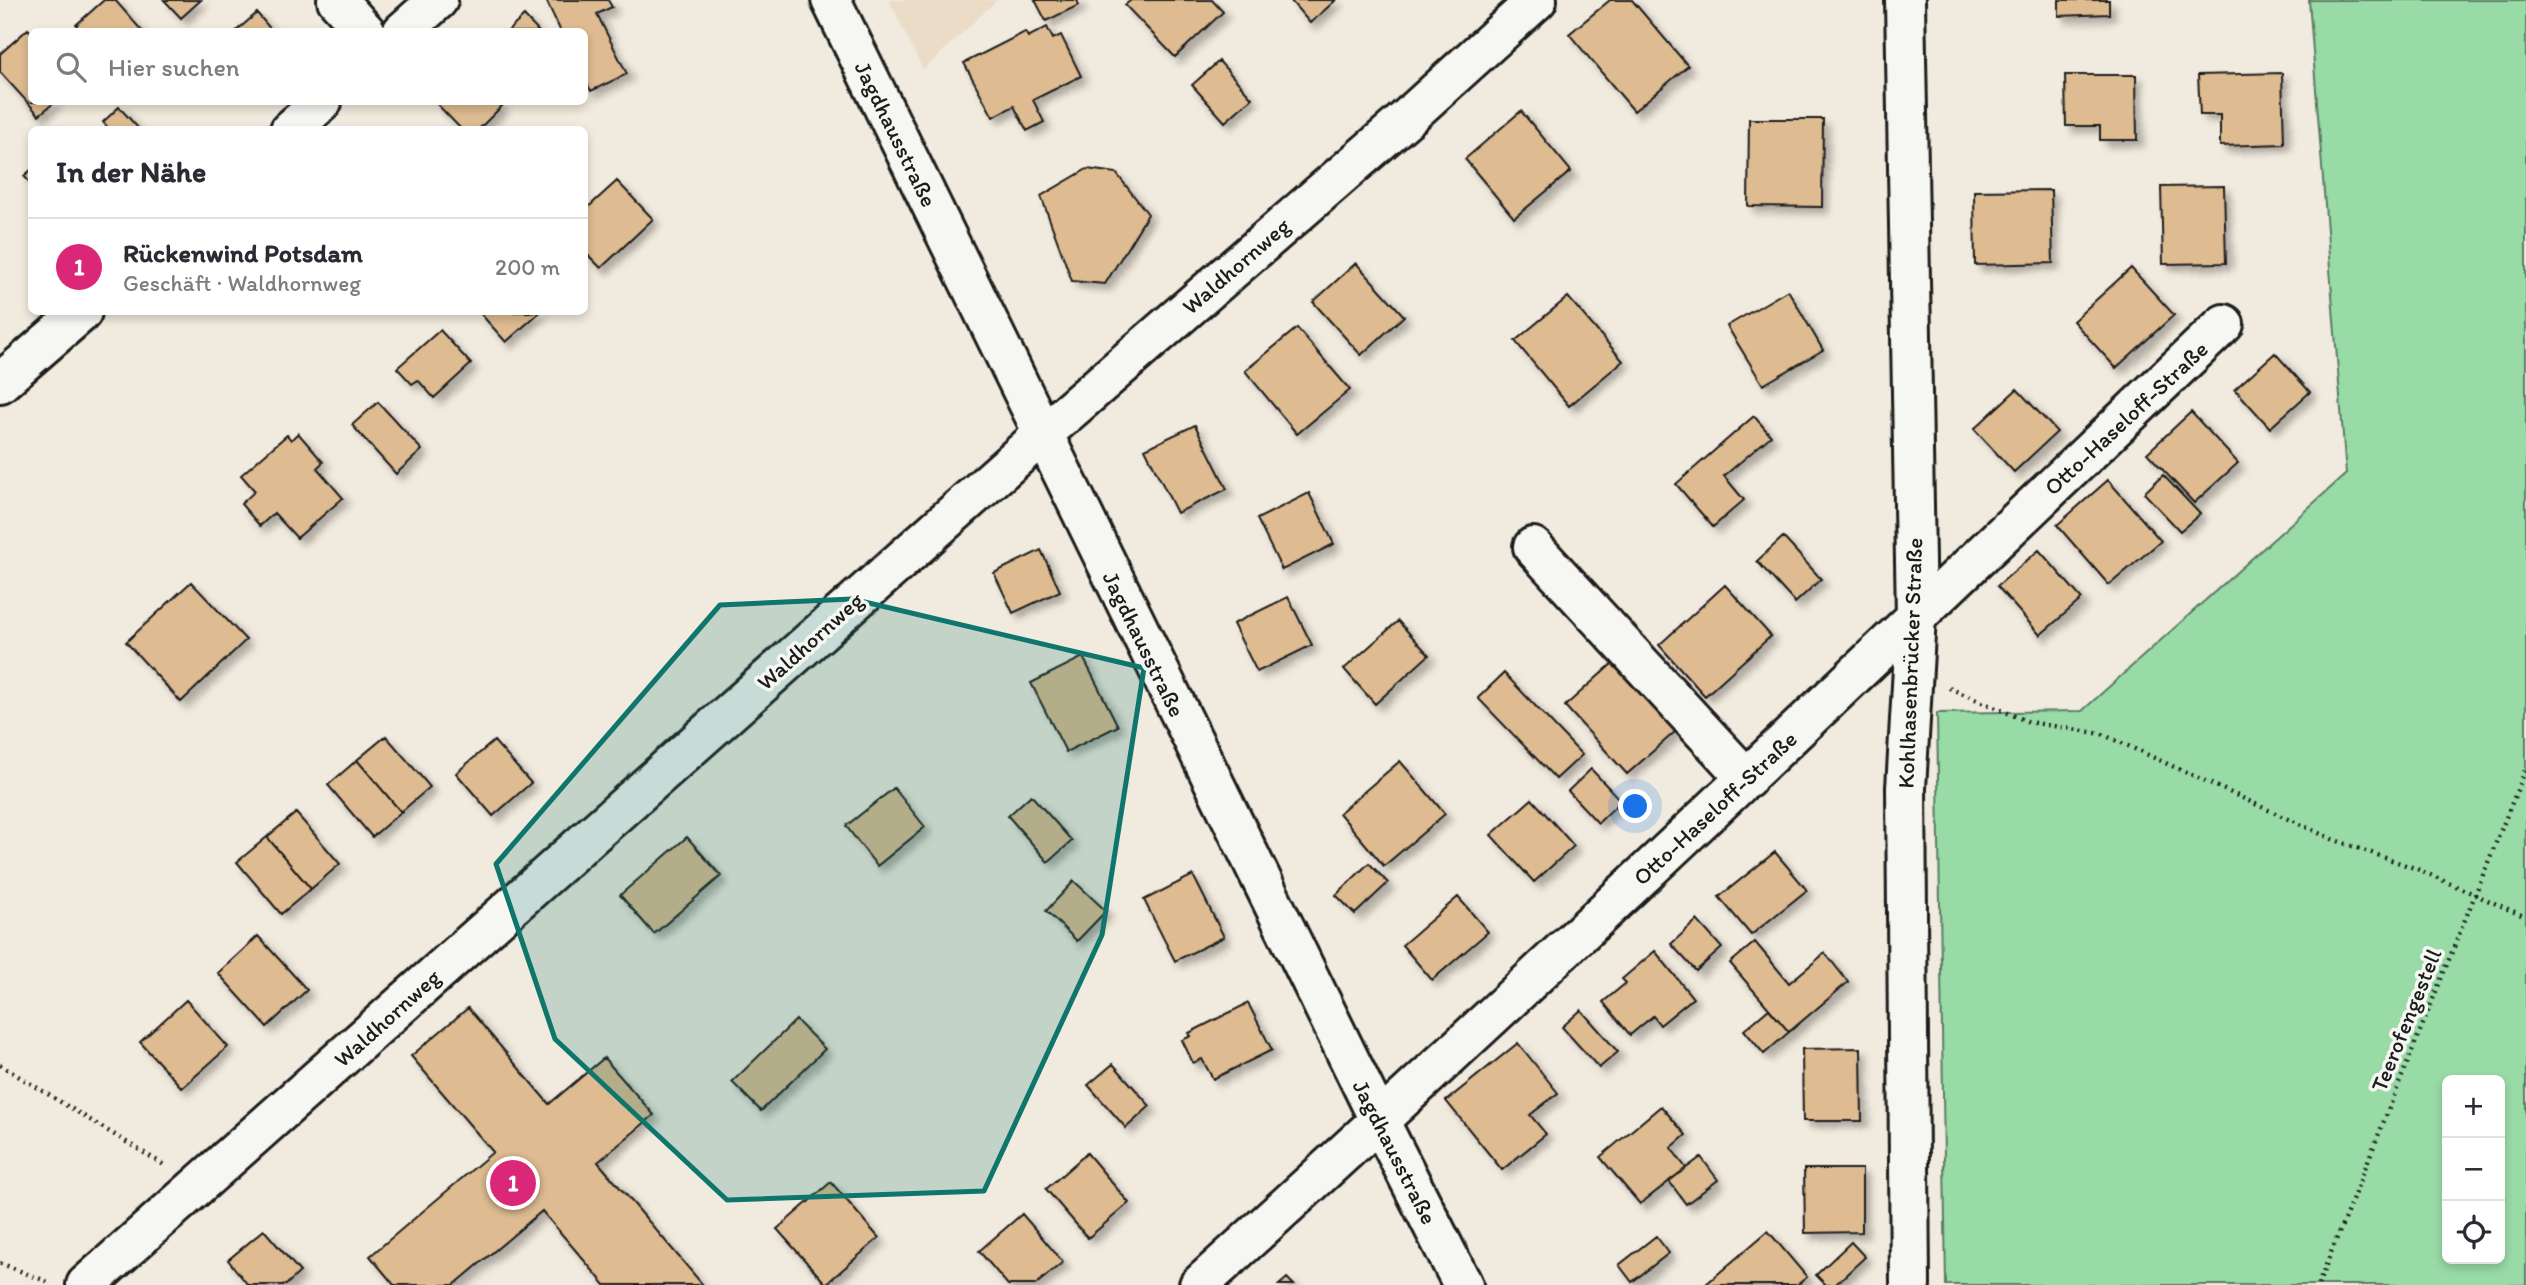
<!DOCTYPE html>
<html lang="de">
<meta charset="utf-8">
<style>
body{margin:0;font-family:Itim,sans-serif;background:#f7f7f7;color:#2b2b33}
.controls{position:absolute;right:21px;bottom:21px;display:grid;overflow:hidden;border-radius:10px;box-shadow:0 4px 10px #0003}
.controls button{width:63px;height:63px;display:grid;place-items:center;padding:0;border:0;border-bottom:2px solid #e1e1e2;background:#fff;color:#2b2b33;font:35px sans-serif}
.you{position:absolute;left:1636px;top:807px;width:24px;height:24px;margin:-18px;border:5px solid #fff;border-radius:50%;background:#1a73e8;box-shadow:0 0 0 10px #1a73e833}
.badge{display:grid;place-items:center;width:46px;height:46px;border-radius:50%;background:#db2777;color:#fff;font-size:23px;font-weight:700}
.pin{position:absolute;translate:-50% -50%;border:4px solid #fff;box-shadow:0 2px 7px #0006}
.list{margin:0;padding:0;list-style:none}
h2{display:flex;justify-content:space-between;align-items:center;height:91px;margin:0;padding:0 28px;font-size:30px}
h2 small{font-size:23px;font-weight:400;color:#7c7c81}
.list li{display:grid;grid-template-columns:46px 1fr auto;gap:21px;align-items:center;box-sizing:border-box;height:98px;padding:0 28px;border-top:2px solid #e1e1e2}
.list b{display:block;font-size:26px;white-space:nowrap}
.list p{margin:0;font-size:23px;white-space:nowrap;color:#7c7c81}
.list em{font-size:23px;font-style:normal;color:#7c7c81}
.icon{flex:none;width:38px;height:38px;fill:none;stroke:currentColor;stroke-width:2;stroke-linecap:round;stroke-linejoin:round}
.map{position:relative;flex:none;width:2526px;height:1285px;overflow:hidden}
.search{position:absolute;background:#fff;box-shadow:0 4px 10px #0003;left:28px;top:28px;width:560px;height:77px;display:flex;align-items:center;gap:18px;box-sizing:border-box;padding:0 24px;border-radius:10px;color:#7c7c81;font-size:26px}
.panel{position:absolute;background:#fff;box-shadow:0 4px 10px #0003;left:28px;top:126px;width:560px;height:189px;border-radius:10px}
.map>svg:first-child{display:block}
.built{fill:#ebdcc7}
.green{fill:#98dba7;stroke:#5a7c62;stroke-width:2;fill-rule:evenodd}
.building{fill:#debb90;stroke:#1c1c1c;stroke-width:2;filter:url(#shadow)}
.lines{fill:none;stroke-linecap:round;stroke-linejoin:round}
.minor-casing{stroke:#1c1c1c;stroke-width:44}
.path{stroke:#1c1c1c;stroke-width:4.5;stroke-dasharray:2 5;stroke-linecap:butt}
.minor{stroke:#f6f6f2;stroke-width:38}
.marked{fill:#0f766e;fill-opacity:0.2;stroke:#0f766e;stroke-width:5;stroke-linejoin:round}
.labels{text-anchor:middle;stroke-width:7;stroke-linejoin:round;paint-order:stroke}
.street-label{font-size:23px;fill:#1c1c1c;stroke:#f6f6f2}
</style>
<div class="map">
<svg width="2526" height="1285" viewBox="0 0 2526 1285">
<defs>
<filter id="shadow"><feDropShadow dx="6" dy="6" stdDeviation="3.5" flood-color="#0004"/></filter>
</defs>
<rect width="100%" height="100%" fill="#f1eade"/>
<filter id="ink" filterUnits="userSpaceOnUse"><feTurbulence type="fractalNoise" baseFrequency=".0143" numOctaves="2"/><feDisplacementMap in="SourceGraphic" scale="14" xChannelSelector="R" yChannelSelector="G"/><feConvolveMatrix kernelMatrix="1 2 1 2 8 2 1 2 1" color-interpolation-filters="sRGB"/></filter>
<g filter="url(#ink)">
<path class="built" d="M889,0H997L923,70Z"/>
<path class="green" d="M2309,0H2526V1285H1946L1937,713L2082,711L2346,474ZM2447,1080H2500V1259H2447Z"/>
<path class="building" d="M104,0H115L143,32H81L76,25Z
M164,0H201L181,18Z
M546,0H608L612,7L597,14L627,74L591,91L584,78V32H561Z
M1035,0H1077L1079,5L1046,21Z
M1131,0H1212L1223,12L1175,57L1125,5Z
M1290,0H1336L1310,23Z
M1610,0H1632L1688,66L1634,111L1569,34Z
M2059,0H2109V14L2059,16Z
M257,13L273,32H235Z
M524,16L539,32H507Z
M1047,27L1053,39L1061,35L1081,76L1033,100L1044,122L1027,131L1014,106L993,117L964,63L1025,32L1028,37Z
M28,29L32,33V102H55L39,115L0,72V54Z
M1219,61L1252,98L1225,122L1192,85Z
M2282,73L2284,144L2220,146V115H2200L2198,75Z
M2065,75H2136L2137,140H2100V126H2066Z
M435,102H498L502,106L478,130H462Z
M119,107L140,130H110L103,122Z
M1521,111L1571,171L1514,218L1465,159Z
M1749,119H1823L1822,207L1748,206Z
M32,169V185L24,176Z
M1087,169L1116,173L1148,214L1105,284L1072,281L1041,196Z
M617,181L653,219L601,268L584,251V211Z
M2224,186L2226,263L2163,264L2161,187Z
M2051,190L2053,263L1975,265L1974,191Z
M1356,263L1404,316L1361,355L1313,302Z
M2131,268L2174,315L2116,368L2073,321Z
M1788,290L1823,350L1763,385L1727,326Z
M1568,297L1623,361L1569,406L1515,341Z
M479,312H540L506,342Z
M1297,328L1350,390L1297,434L1245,371Z
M440,330L471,364L434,398L418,380L412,384L397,368Z
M2275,353L2310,392L2270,428L2235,389Z
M2017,389L2057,432L2014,472L1974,429Z
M378,402L422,450L396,474L352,425Z
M2191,412L2238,463L2194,503L2147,453Z
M1754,416L1771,436L1724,476L1744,500L1713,527L1676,484Z
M1195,425L1227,489L1177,513L1145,449Z
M298,433L323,462L317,468L343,498L297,538L274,513L260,526L241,504L255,491L241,475L287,435L291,440Z
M2163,475L2200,514L2180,531L2144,493Z
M2108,480L2161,541L2109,585L2057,525Z
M1309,493L1334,544L1282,570L1257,519Z
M1783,537L1821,579L1795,603L1757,561Z
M1041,550L1060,591L1013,613L994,573Z
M2039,550L2082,599L2040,635L1997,586Z
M191,582L246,640L181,702L126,642Z
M1725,585L1771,636L1705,696L1659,645Z
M1288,597L1312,645L1257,672L1233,624Z
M1398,621L1429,655L1375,704L1344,669Z
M1083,657L1118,726L1066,752L1031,683Z
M1614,662L1676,731L1627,774L1565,706Z
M1504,673L1582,755L1556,779L1478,698Z
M386,736L430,787L401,812L357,760Z
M494,741L531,783L493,816L456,773Z
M357,760L401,812L372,837L328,785Z
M1400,761L1445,814L1384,866L1339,813Z
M1591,769L1621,801L1598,823L1568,791Z
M894,788L925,827L877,866L846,826Z
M1031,795L1072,841L1048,862L1008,816Z
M1532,799L1574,846L1534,882L1491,835Z
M296,813L340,864L311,889L267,837Z
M267,837L311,889L281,914L237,862Z
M687,837L721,876L654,934L620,895Z
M1775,852L1807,890L1751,935L1719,897Z
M1369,863L1388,883L1355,914L1336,895Z
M1193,875L1224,937L1175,961L1144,900Z
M1074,881L1106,911L1077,941L1046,911Z
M1458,897L1488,932L1432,980L1402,945Z
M1697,920L1722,948L1696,971L1671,944Z
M258,936L307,990L267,1027L218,973Z
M1755,942L1789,983L1825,953L1848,982L1789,1032L1730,963Z
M1655,951L1693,998L1660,1025L1653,1016L1630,1035L1603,1002L1626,983L1622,979Z
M186,1000L228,1047L182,1088L140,1042Z
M1248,1003L1272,1050L1213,1079L1202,1059L1193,1063L1182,1040L1191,1036L1189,1033Z
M468,1008L549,1104L604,1058L654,1115L598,1162L703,1285H605L542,1211L454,1285H394L370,1256L493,1152L411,1056Z
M1769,1009L1789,1032L1764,1054L1744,1030Z
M1581,1010L1618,1052L1599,1068L1562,1027Z
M796,1020L825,1049L761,1111L732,1082Z
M1518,1043L1558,1093L1530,1115L1546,1134L1502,1170L1446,1101Z
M1861,1048L1862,1121H1803L1802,1049Z
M1113,1064L1150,1106L1126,1128L1088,1085Z
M1661,1106L1686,1135L1671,1148L1686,1168L1640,1204L1600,1157Z
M1087,1153L1129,1203L1088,1238L1046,1189Z
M1701,1157L1718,1180L1686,1204L1669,1181Z
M1804,1169H1862V1232L1805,1233Z
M831,1182L879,1238L826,1284L777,1229Z
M1022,1214L1063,1262L1035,1285H1008L979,1251Z
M264,1230L300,1272L286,1285H248L228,1260Z
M1768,1231L1807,1277L1797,1285H1705Z
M1656,1236L1669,1253L1632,1282L1619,1265Z
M1851,1242L1865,1257L1835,1285H1826L1816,1275Z
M1287,1278L1294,1285H1279Z"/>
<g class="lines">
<defs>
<path id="minor" d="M337,0L366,32
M831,0L1380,1122L1463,1285
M1905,0L1916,617L1906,788L1910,1285
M402,32L438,0
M290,130L322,102
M0,383L82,312
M1533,547L1747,779
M86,1285L1042,435L1406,119L1537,0
M1199,1285C1547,971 1884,647 2224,324"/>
</defs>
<use href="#minor" class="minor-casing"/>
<path class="path" d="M1949,688L2029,722L2102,734L2332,839L2417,869L2526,917
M0,1065L164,1165
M0,1263L48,1282
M2318,1285L2526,768"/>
<use href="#minor" class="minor"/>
</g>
</g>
<path class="marked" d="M852,599L1144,668L1102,935L984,1191L727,1200L555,1039L496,864L720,605Z"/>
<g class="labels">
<g class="street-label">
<text transform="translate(896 134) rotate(64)" y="8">Jagdhausstraße</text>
<text transform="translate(1236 266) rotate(-41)" y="8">Waldhornweg</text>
<text transform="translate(2126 418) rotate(-43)" y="8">Otto-Haseloff-Straße</text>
<text transform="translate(810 641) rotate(-42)" y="8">Waldhornweg</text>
<text transform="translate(1144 644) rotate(64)" y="8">Jagdhausstraße</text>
<text transform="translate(1910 663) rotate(-88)" y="8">Kohlhasenbrücker Straße</text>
<text transform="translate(1715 808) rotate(-43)" y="8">Otto-Haseloff-Straße</text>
<text transform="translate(387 1018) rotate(-42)" y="8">Waldhornweg</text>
<text transform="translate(2406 1020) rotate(-68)" y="8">Teerofengestell</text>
<text transform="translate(1395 1152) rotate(63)" y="8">Jagdhausstraße</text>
</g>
</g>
</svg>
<div class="controls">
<button>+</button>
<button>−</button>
<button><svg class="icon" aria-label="locate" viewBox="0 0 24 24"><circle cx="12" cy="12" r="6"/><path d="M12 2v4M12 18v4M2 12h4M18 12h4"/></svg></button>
</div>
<div class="you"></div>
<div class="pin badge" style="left:513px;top:1183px">1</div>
<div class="search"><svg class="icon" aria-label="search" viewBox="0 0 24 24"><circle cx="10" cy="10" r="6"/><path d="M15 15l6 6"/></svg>Hier suchen</div>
<section class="panel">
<h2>In der Nähe<small></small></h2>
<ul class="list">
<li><span class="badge">1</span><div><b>Rückenwind Potsdam</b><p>Geschäft · Waldhornweg</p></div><em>200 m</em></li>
</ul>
</section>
</div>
